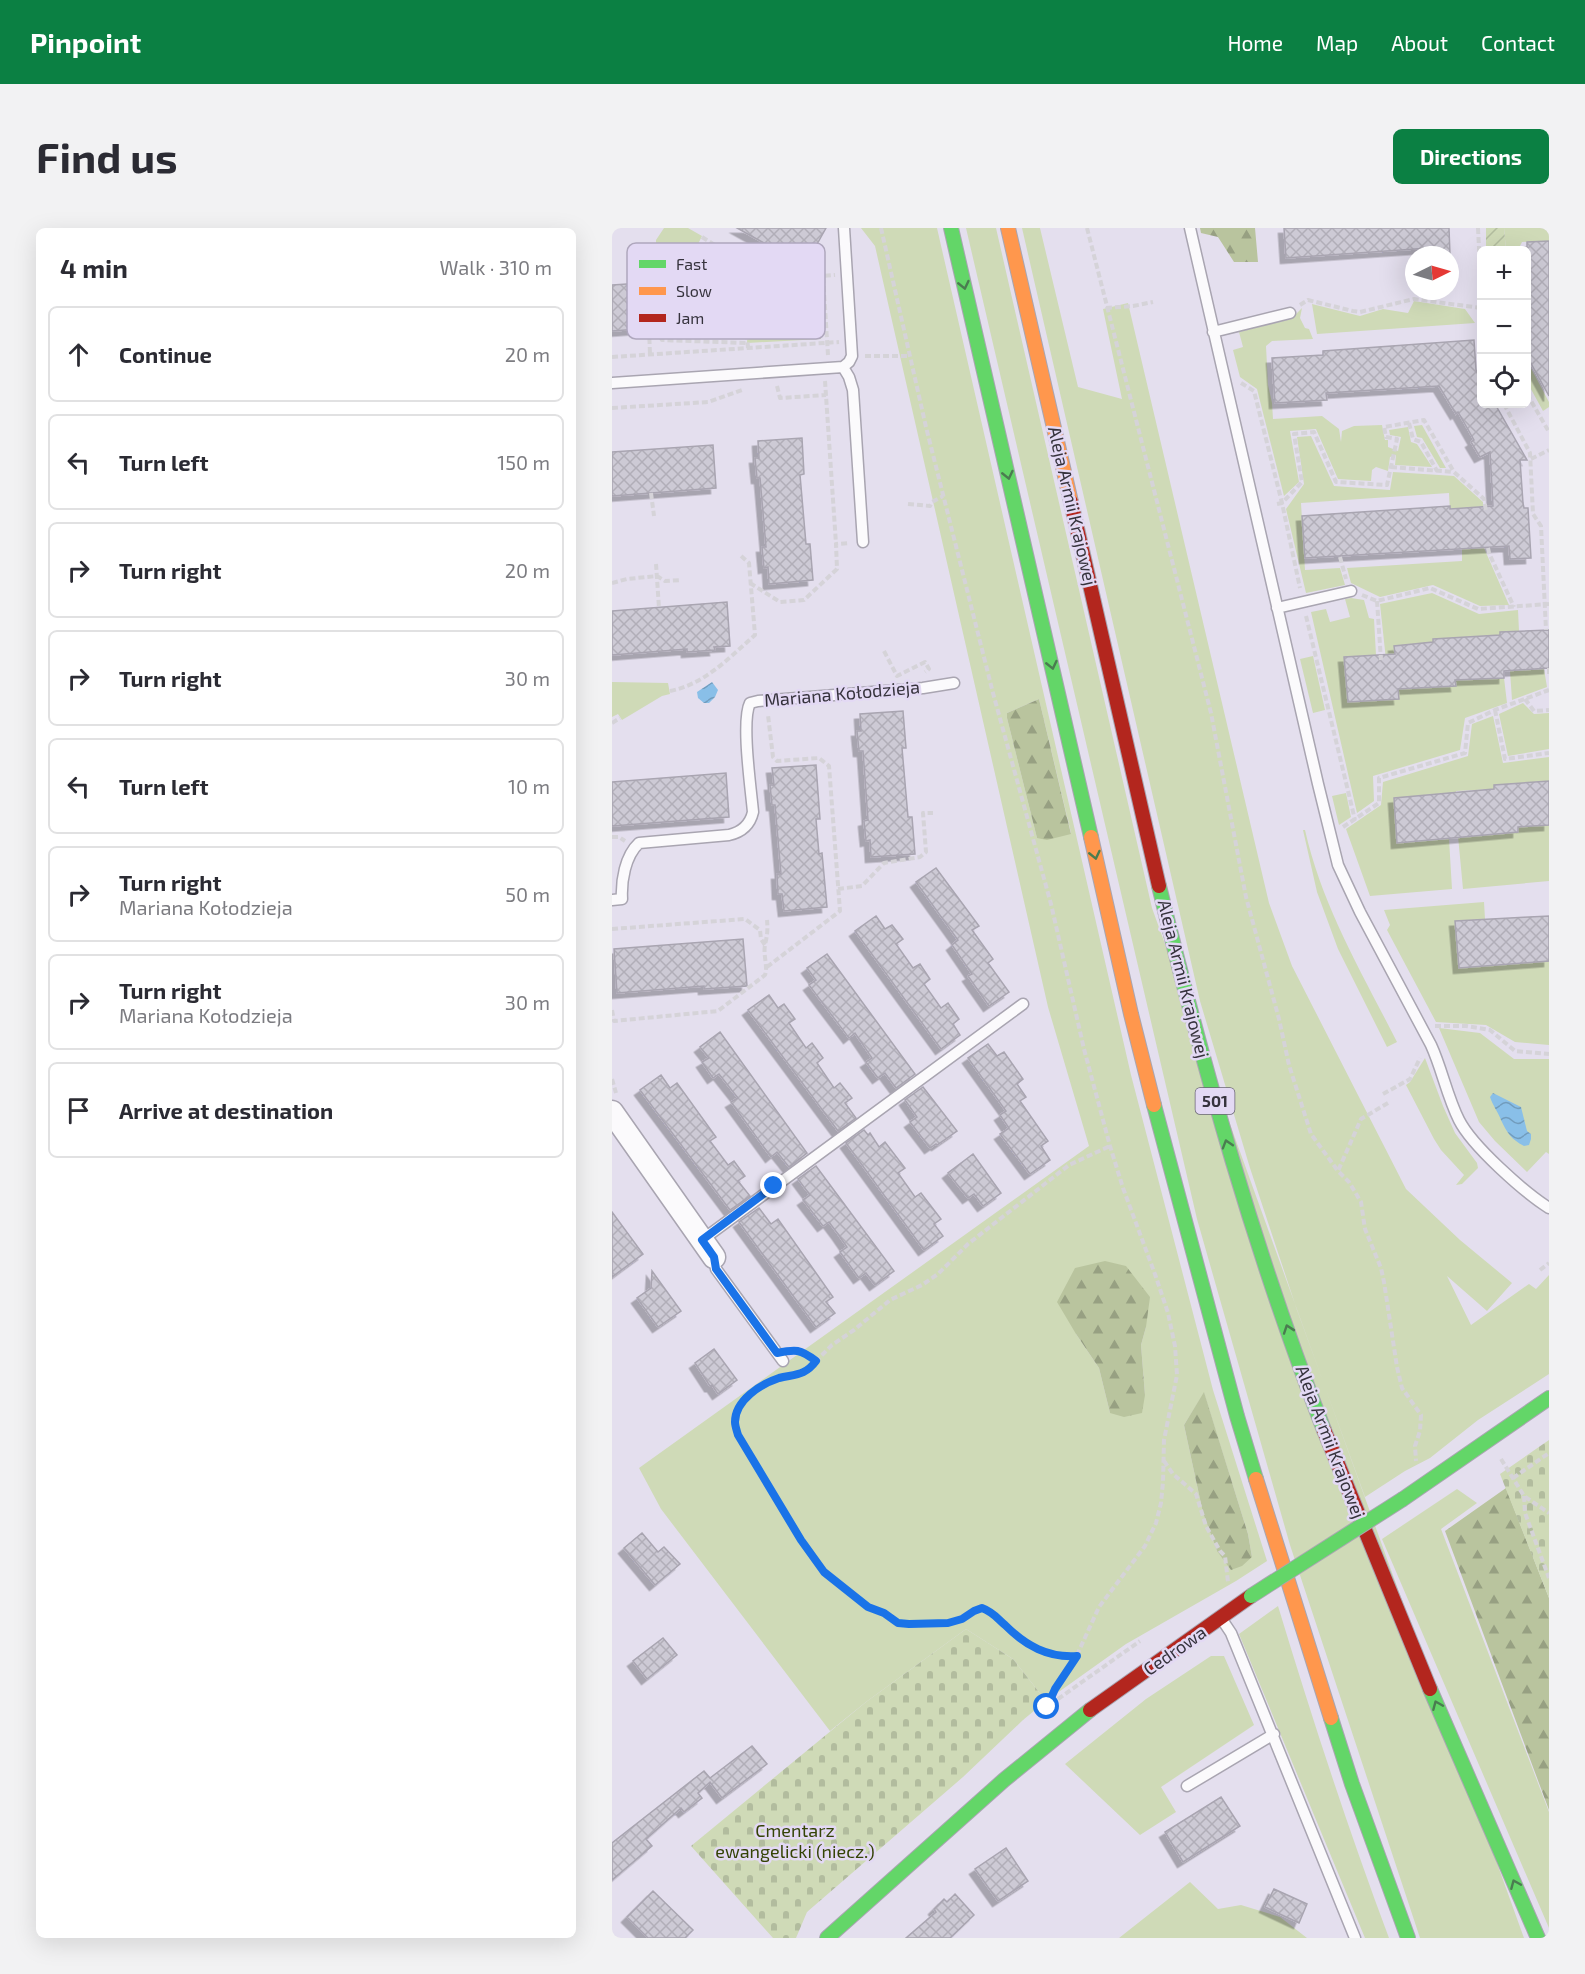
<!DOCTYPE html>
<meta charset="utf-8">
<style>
body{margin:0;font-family:"Exo 2",sans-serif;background:#f2f2f3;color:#2b2b33}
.controls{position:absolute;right:18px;top:18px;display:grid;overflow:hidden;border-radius:9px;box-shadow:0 6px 24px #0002}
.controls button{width:54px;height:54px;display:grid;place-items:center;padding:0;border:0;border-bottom:2px solid #e1e1e2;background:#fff;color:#2b2b33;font:30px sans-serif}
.compass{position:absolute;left:793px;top:18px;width:54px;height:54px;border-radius:50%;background:#fff;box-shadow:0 6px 24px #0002;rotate:85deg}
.stop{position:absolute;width:18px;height:18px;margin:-14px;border:4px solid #1a73e8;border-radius:50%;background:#fff}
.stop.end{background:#1a73e8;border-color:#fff;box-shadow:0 2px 6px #0008}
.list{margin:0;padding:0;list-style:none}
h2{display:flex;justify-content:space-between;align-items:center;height:78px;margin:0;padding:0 24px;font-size:26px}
h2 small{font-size:20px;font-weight:400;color:#7c7c81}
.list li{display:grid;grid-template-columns:39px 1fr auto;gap:18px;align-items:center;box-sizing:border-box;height:96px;margin:0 12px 12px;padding:0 12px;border:2px solid #e1e1e2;border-radius:9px}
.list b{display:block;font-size:22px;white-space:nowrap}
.list p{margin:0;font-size:20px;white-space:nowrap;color:#7c7c81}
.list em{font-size:20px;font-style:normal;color:#7c7c81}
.icon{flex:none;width:33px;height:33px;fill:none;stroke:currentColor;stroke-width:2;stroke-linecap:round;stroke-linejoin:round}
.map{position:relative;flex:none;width:937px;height:1710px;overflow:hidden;border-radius:9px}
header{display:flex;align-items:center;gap:36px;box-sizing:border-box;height:84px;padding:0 30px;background:#0b8043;color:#fff}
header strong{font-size:28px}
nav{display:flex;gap:33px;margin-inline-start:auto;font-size:21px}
.intro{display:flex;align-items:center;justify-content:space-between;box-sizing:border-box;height:144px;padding:0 36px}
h1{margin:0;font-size:42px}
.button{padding:15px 27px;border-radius:9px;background:#0b8043;color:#fff;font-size:21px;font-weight:700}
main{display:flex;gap:36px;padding:0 36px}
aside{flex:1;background:#fff;border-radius:9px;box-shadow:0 6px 24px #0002}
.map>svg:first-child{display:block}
.green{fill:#cfdab7;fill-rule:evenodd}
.forest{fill:url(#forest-firs)}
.cemetery{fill:url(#cemetery-stones)}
.garden{fill:url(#garden-furrows)}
.water{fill:url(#water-waves)}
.building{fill:url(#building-cross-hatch);stroke:#a9a5b1;stroke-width:1.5;filter:url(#shadow)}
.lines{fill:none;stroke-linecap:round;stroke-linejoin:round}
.lane-casing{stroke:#a9a5b1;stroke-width:13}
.street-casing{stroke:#a9a5b1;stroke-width:25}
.fast-casing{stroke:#a9a5b1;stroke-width:16}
.slow-casing{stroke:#a9a5b1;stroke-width:16}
.jam-casing{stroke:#a9a5b1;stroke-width:16}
.path{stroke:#d5d3d8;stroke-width:4;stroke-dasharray:6 3;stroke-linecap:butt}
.lane{stroke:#fbfafc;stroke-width:10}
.street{stroke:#fbfafc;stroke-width:22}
.fast{stroke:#63d668;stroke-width:14}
.slow{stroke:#ff974d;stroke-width:14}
.jam{stroke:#b3261e;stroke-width:14}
.fast-bridge-casing{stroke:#a9a5b1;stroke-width:16;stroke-linecap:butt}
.fast-bridge{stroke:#63d668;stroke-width:14}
.oneway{stroke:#4a7c50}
.route{stroke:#1a73e8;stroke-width:8}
.labels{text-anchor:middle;stroke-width:5;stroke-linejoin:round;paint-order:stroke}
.shield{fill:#e3d9f4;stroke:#6a6574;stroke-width:1.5}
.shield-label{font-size:16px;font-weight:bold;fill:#36333d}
.street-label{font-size:18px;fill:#36333d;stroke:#e3d9f4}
.park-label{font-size:18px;fill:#344305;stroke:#e3d9f4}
.key{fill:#e3d9f4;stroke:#afa7bd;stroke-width:1.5}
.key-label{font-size:16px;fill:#36333d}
</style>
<header>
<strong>Pinpoint</strong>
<nav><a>Home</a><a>Map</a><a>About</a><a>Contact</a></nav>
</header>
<div class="intro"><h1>Find us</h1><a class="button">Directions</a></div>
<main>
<aside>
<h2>4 min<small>Walk · 310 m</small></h2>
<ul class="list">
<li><svg class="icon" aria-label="ahead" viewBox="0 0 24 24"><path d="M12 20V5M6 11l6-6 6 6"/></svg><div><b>Continue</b></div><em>20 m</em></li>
<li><svg class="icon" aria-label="left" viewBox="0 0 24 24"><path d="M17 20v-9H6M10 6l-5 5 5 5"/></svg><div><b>Turn left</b></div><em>150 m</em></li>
<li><svg class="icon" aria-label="right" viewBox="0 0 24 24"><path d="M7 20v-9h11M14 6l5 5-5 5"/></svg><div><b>Turn right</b></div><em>20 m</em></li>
<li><svg class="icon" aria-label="right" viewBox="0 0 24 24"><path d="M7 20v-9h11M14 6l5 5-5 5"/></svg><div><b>Turn right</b></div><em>30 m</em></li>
<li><svg class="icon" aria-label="left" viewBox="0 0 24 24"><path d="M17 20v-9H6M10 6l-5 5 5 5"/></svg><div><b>Turn left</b></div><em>10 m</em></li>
<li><svg class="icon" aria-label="right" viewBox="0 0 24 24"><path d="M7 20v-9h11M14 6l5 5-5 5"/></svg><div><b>Turn right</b><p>Mariana Kołodzieja</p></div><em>50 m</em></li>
<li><svg class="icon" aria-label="right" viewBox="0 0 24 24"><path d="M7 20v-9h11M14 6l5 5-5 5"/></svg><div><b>Turn right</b><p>Mariana Kołodzieja</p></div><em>30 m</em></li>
<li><svg class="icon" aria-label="arrive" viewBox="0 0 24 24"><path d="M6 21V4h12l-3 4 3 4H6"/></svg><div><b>Arrive at destination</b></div></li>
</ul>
</aside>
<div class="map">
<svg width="937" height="1710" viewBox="0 0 937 1710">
<defs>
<pattern id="forest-firs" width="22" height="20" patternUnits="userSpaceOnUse" patternTransform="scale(1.5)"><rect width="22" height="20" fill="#b9c49e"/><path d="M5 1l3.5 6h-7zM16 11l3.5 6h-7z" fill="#97a082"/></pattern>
<pattern id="cemetery-stones" width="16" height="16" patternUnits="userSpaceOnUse" patternTransform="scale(1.5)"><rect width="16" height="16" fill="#cfdab7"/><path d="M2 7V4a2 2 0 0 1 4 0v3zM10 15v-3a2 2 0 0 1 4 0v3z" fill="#b2bc9e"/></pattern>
<pattern id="garden-furrows" width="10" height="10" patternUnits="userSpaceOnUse" patternTransform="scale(1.5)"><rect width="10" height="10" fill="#cfdab7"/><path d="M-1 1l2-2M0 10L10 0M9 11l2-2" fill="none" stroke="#b2bc9e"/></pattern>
<pattern id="water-waves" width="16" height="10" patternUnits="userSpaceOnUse" patternTransform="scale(1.5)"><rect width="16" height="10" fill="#89bfe8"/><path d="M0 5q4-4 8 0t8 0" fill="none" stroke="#719cbd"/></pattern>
<pattern id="building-cross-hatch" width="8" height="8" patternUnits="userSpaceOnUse" patternTransform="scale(1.5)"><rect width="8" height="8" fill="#cdcad5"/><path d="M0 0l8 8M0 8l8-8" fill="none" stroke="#b1aeb8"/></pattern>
<filter id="shadow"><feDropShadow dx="-5.5" dy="5.5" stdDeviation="0" flood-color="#0004"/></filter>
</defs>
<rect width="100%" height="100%" fill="#e4dfee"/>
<path class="green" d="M52,0H76L90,8L83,22H44V12Z
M249,0H325L519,847L601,1162L655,1333L624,1353L514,1416L434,1473L401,1431L354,1401L254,1474L218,1503L49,1281L27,1240L477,918L436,779L263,18ZM427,471L459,605L425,610L395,490V485ZM534,1099L529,1117L533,1167L498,1185L487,1140L464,1106ZM592,1165L636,1306L640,1329L605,1323L591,1285L572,1197Z
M354,0H384L540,680L912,1710H808L678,1317L585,991Z
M410,0H428L466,159L510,171L491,81L516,75L657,675L680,738L794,961L848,1012L900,1055L875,1083L835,1048L859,1097L917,1056L924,1061L937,1047V1146L866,1192L818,1230L793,1243L753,1269L685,1082L638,940L588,773Z
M892,0H937V13L910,14L906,22H894Z
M207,68L209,111L135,115L137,73Z
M802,73L853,81L863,95L705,106L700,76L748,88L771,81L796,85Z
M690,80L688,90L693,100L697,101L701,111L660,113L654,118L656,157L660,175L661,191L710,188L727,201L729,214L730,203L742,198L770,197L773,212H776V219L786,223L789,209L778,207L777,202L796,199L799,214L805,216L820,239L783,237L784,227L778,229L776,243L764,239L760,242L759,253L726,251L704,201L678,203L687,254L672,268L645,161L628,149L621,122L631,119L627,104L679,91Z
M915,133L937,174V179L931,183L915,154Z
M810,197L834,240H828L810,210L805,209L802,198Z
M699,208L722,258L778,262L781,244L842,248L871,274V278L838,284L837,265L689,275L693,342L728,340L733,357L694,365L674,281L692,256L685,209Z
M872,320L897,377L868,378L821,357L768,369L739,355L735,340L850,333V321Z
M820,365L867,386L906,382L907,403L888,404V407L821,411V414L782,418L783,431L774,432L768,376Z
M739,370L752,372L757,390L762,391L764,427L732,429L736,474L786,471V461L843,458V452L892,450L895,475L853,490L848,522L761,548L762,573L745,585L699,384L714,381L718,394L738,389L733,371Z
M701,428L713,482L701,485L688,431Z
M932,441L935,459L900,472L898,443Z
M0,454L56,455L58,466L50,468L10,492L6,486L0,489Z
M911,475L922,486L937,485V521L896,528L887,486Z
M881,488L891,535L937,529V553L883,557L882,561L844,563V571L833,566L782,570L785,615L837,611L840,661L758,668L734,601L769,577L771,554L856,528L860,496Z
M734,565L739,589L727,597L720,568Z
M937,597V653L851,661L846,608L906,604V599Z
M691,602H693C710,678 750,745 785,814L775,819L726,721L705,664Z
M872,674L873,691L843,694L847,739L937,733V817L903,814L874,797L824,794L775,702L778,697L772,682Z
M827,800L868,805L902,831H937V926L934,924L915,944L883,913L867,894Z
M813,830L831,878L843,905L865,935L866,940L850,956L844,957L852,947L829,922L822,911L794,857L798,854Z
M845,1261L865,1275L829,1301L937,1584V1700L770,1311Z
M666,1378C700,1490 736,1601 777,1710H753L627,1406Z
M599,1428H612L642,1497L549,1559L564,1584L528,1607L453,1536L534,1471Z
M578,1654L606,1681L629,1677L668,1689L695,1710H507Z"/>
<path class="forest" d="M588,0H643L646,34H622L606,9L589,5Z
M427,471L459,606L435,612L425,610L395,490V485Z
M493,1033L514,1038L538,1069L534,1099L529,1117L533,1167L530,1185L512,1189L498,1185L487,1140L464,1106L445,1074L463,1040Z
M592,1164L636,1306L640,1329L630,1338L619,1342L605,1323L591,1285L572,1197Z
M894,1260L937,1370V1582L833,1303Z"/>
<path class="cemetery" d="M937,1212V1370L888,1246Z
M354,1401L401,1431L434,1473L411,1492L351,1549L195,1684L184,1710H161L79,1618L254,1474Z"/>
<path class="garden" d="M874,0H892L894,22H874Z"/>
<path class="water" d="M100,454L106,462L103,469L97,475H92L86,470L85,464Z
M881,865L909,879L915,903L919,906V911L917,917L912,918C899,911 895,905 889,892C886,884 881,878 878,869Z"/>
<path class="building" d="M125,0H214L204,18L200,17L192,33L182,28L181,31Z
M672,0H837L838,27H818L817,20L674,30Z
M937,13V168L915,128V14Z
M90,51L91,55L101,54L102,73L107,72L108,92L93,93V96L0,103V57Z
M862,112L864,142L870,152V176H883L915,232H908L911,275L912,280H916L919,330L898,331L897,318L693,330L690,288L838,278V281L881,278L878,224L868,229L859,214L862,212L846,184L844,186L827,158L714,165L715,172L663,175L660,130L711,127V123Z
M190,210L192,246L188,247L194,316H198L201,352L157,356L156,339L152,340L150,319H154L148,250H145L143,230H147L146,213Z
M101,217L104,260L0,268V224Z
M115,374L118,418L102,419L103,422L75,424V421L0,427V383Z
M937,402V440L892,443V450L843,452L844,458L786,461L787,471L736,474L732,429L783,426L782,418L821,414V411L888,407V404Z
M291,483L294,520H290L296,589H300L303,626L259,629L258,612L254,613L252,593L256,592L251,523H247L245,503H249L248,486Z
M204,537L208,591H204L207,626L210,625L215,679L172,683L170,666H166L165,646H169L163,577H160L158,557H162L160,540Z
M114,545L117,589L0,598V554Z
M937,553V597L906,599V604L785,615L782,570L882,561V557Z
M324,640L367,698L360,702L381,731L376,735L397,764L377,778L356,748L360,746L340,717L346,712L304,654Z
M264,688L273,701L280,697L291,711L284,716L301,740L308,736L318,751L312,756L329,780L336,775L347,791L341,796L348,807L329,821L243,703Z
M937,688V733L847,740L843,693Z
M131,711L135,758L92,761V758L5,765L2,721Z
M215,726L303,846L284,860L273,845L266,850L254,834L260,830L243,805L237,810L197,757L204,752L195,740Z
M157,767L166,780L172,776L183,791L177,795L194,820L200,815L211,830L205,835L222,860L228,855L240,870L233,875L244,890L226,903L136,782Z
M108,804L195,925L177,939L165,924L159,929L119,874L126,870L107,846L101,850L90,834L97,830L88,819Z
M376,816L385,828L392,824L411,851L405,856L414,869L408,873L436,913L429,918L438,932L418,946L388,906L397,900L388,887L394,883L356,830Z
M49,847L58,860L65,855L104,909L98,913L116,937L122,933L133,948L126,953L138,968L118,982L28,862Z
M311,859L345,903L325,917L324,916L318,920L298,894L305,889L293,872Z
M252,902L256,907L258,905L267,919L273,914L293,940L286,945L303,969L309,965L329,991L322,996L331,1008L312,1022L234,915Z
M361,926L389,965L371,978L362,966L356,970L336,945Z
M204,938L282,1043L263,1057L254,1045L247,1050L228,1024L235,1019L226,1006L217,994L211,998L191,972L198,967L186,951Z
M147,980L159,996L166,991L221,1069L214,1074L223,1085L204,1099L127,994Z
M0,984L31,1026L0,1049Z
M40,1043L69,1083L46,1099L25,1070L39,1060Z
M102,1121L125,1152L106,1166L100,1157L98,1158L83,1135Z
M30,1305L46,1324L52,1319L68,1336L43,1357L12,1320Z
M51,1410L65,1427L35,1451L21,1433Z
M140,1518L155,1536L110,1570L98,1554L86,1565L90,1570L72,1584L69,1580L34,1611L40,1618L0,1652V1615L92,1543L98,1550Z
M609,1569L628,1598L571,1634L553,1604Z
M394,1620L416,1653L386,1673L363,1641Z
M662,1661L695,1676L687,1695L653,1679Z
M41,1663L81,1702L73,1710H36L15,1689Z
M343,1666L362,1687L338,1710H294L324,1684L322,1681L332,1671L335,1674Z"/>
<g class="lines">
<defs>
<path id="lane" d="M578,0L706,556L726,637L748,684L819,817C830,841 835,868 847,892C860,918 912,964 937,980
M601,104L678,85
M231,139L237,149L241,162L251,314
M0,155L231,139L237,134L240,128L232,0
M665,380L739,363
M0,672L10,671C9,653 13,628 27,615L117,607C130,604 138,597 141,584C139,561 129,493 138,475L146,473L311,460L342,455
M90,1012L411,776
M102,1029L104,1041L171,1133
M611,1393L619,1405L743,1710
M575,1558L662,1506"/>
<path id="street" d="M0,884L102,1029"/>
<path id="fast" d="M339,0L479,609
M547,658C592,842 643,1025 712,1202
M542,877L625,1188L644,1251
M791,1271L937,1170
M818,1461L926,1710
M719,1490L740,1556L796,1710
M215,1710L392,1552L478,1482"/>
<path id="slow" d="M396,0L459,274
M479,609L519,786L542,877
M644,1251L719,1490"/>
<path id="jam" d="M459,274L547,658
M712,1202L818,1461
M478,1482L639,1368"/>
</defs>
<use href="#lane" class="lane-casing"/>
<use href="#street" class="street-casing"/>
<use href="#fast" class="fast-casing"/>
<use href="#slow" class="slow-casing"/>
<use href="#jam" class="jam-casing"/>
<path class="path" d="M269,0L314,199L381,465L439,676L472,821L498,918L511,960L544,1049L556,1085L563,1118L565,1147L552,1212L551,1254L549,1275L544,1295L533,1318L487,1379L465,1427L443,1461L435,1479
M475,0L599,485L634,669L667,791L677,837L699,906L726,943
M866,0L870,80
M90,9L125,31L130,42L136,120
M176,65L212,63
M688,77L696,72L741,83L748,84L802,71L869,80
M494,80L521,78L541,74
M37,101L38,126
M44,101L50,112L135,115
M216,127L211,48L223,47
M253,128H297
M0,129L227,114
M213,153L224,316
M629,155L642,163L670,275L688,360
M165,158L168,170L214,167
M915,166L937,204
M892,176L918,225L921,286L929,298L934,402
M0,180L96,174L130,162
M797,195L801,211L809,214L825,243
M919,231L937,222
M779,239L841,244
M39,265L42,288
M296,276L318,278L320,274L331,268
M665,276L670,275L690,254L682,206L702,204L724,254L775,257L785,211L774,209L772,199L812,192L842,244L872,271L874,283
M876,320L877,325L902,379
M728,329L734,351
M44,336L47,380
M0,355L15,351L45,348L53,353L69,352
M138,355L168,374L192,372L225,341L224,316L238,315
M750,367L765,373L818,360L866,381L937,376
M765,373L769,432
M694,388L743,592
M272,423L285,448L313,434L317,441L313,444
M937,440V447
M58,463C93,456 117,430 143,407L137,335L127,326
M913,471L922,483L937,482
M883,482L893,531L937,525
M0,495L8,490
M731,599L767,575V550L853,525L856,495L883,482L937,462
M0,609H7L13,613
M226,661L250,658L272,635L308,629L314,624L311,585H321
M0,701L133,691L148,702L149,711L153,717
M155,739L228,683L217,538L207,530L165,533L161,529L156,487
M0,782L2,793L106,783L153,747C156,737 151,728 153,717C155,708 156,703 155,692
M823,798H854L878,802L903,823L937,826
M0,851L4,865
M771,866L798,851L808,830
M776,875L749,891L726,943L737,954L749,974L753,1001L769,1040L772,1054L785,1139L790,1160L809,1187L808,1203L803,1218L804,1233
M928,1042L937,1035
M179,1122L193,1125L204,1133L220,1117L242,1102L278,1072L310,1057L326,1046L356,1016L457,937L498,918
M204,1133L194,1144L152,1156L137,1168L126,1180L123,1194L126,1207L189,1312L212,1344L256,1379L272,1385L286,1395L297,1397L336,1395L350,1391L362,1383L371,1380C381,1384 385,1390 393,1397C414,1418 436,1430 465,1427
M889,1231L912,1268L937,1285
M552,1233L561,1246L584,1266L594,1298L608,1323L613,1328L616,1354
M901,1250L937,1225
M912,1268L913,1285L937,1350
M446,1471L528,1413"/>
<use href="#lane" class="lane"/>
<use href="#street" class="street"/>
<use href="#fast" class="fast"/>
<use href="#slow" class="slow"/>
<use href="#jam" class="jam"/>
<defs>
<path id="fast-bridge" d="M639,1368L791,1271"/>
</defs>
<use href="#fast-bridge" class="fast-bridge-casing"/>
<use href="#fast-bridge" class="fast-bridge"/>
</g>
<defs><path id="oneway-chevron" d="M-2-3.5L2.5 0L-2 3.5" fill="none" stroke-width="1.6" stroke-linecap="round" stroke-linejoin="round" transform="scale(1.5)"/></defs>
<g class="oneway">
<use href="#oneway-chevron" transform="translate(352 57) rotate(77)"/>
<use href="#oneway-chevron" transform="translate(396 247) rotate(77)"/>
<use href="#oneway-chevron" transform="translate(440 437) rotate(77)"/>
<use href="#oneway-chevron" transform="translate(483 627) rotate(77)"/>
<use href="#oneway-chevron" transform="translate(615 916) rotate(-107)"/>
<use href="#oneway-chevron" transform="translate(676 1101) rotate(-109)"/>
<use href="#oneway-chevron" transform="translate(825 1477) rotate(-113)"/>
<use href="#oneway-chevron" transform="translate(903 1656) rotate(-113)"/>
</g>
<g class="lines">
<path class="route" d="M162,958L90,1012L102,1029L104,1041L165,1125C184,1121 188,1121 204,1133C193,1148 183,1146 167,1150C149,1156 123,1172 123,1194C123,1198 125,1203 126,1207L189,1312L212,1344L256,1379L272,1385L286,1395L297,1396L336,1395L350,1391L362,1383L370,1380C381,1384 385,1390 393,1397C414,1418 436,1430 465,1428L443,1461L435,1479"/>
</g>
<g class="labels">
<rect class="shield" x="583.5" y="860" width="39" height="26" rx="4.5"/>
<g class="shield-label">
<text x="603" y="879">501</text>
</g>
<g class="street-label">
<text transform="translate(460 278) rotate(77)" y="6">Aleja Armii Krajowej</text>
<text transform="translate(230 466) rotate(-5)" y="6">Mariana Kołodzieja</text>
<text transform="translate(571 751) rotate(76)" y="6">Aleja Armii Krajowej</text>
<text transform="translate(718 1214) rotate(69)" y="6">Aleja Armii Krajowej</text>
<text transform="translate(563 1423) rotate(-35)" y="6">Cedrowa</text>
</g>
<g class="park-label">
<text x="183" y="1609">Cmentarz<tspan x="183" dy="21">ewangelicki (niecz.)</tspan></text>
</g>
</g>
<rect x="15" y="15" width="198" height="96" rx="9" class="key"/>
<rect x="27" y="32" width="27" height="8" fill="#63d668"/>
<rect x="27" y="59" width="27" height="8" fill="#ff974d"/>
<rect x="27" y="86" width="27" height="8" fill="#b3261e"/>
<g class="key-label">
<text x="64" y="42">Fast</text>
<text x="64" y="69">Slow</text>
<text x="64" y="96">Jam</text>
</g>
</svg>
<div class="controls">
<button>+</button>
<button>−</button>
<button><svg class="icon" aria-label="locate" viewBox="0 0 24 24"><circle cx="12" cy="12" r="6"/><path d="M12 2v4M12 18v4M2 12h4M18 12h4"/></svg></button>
</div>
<svg class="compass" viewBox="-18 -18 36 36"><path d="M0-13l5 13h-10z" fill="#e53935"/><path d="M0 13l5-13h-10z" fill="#7c7c81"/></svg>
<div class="stop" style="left:435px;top:1479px"></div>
<div class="stop end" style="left:162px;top:958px"></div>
</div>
</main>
